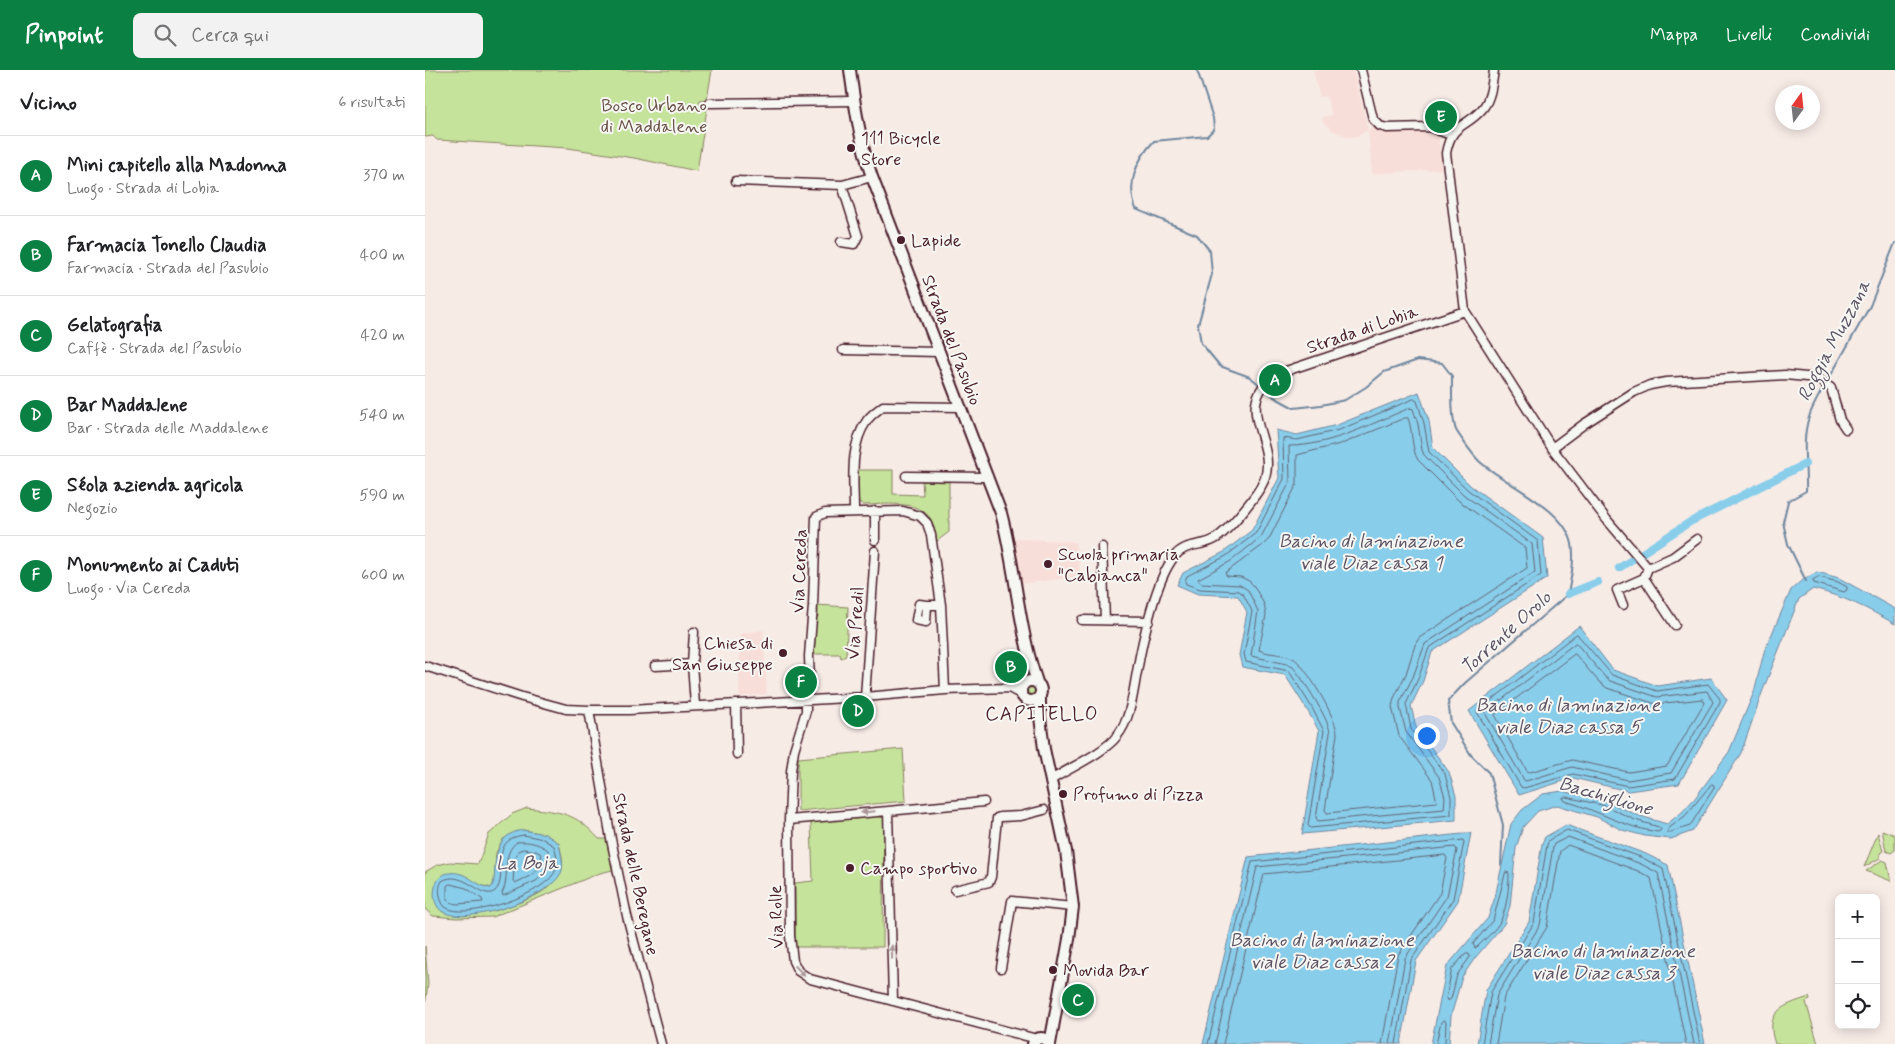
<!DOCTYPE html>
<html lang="it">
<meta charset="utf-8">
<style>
body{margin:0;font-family:Mynerve,sans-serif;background:#f2f2f2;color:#202124}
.controls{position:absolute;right:15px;bottom:15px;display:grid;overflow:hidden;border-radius:8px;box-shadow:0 2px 12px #0003}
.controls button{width:45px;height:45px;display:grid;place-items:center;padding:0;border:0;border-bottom:1px solid #e0e0e0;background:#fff;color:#202124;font:25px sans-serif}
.compass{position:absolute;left:1350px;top:15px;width:45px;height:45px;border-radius:50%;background:#fff;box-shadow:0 2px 12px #0003;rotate:15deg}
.you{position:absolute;left:1001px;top:665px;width:18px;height:18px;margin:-12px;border:4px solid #fff;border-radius:50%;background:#1a73e8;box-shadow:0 0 0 8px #1a73e833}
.badge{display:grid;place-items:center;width:32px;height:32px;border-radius:50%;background:#0b8043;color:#fff;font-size:16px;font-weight:700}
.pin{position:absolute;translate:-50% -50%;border:2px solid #fff;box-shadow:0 1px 5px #0006}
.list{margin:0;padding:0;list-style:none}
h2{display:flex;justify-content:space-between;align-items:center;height:65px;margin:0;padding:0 20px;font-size:21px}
h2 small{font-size:16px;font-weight:400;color:#757577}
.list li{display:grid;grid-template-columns:32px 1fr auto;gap:15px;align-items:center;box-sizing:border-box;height:80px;padding:0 20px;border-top:1px solid #e0e0e0}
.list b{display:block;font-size:19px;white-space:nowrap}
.list p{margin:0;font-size:16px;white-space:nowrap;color:#757577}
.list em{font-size:16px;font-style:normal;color:#757577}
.icon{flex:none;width:28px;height:28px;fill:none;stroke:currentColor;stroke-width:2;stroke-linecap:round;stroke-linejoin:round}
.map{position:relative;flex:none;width:1470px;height:974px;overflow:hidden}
header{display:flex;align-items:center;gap:30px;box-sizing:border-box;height:70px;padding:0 25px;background:#0b8043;color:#fff}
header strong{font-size:24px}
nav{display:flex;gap:28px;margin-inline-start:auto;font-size:18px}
.search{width:350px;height:45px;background:#f2f2f2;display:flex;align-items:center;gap:12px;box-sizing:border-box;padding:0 18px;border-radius:8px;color:#757577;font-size:19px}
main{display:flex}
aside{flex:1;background:#fff}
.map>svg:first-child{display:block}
.built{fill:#f8ded8}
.green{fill:#c5e39a;stroke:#888162;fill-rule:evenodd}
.water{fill:#88cdea;stroke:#6f879e}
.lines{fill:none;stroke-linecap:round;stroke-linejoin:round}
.shore{stroke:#636577;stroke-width:1}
.stream{stroke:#6f879e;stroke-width:2}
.canal{stroke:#88cdea;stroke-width:8}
.minor-casing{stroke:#4a1f2b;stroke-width:11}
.major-casing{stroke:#4a1f2b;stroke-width:14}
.minor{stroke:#f6f6f2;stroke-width:8}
.major{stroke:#f6f6f2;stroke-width:10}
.oneway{fill:#a99598}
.poi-dot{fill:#4a1f2b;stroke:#f6f6f2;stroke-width:2}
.labels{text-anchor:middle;stroke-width:4;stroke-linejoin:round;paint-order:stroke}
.park-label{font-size:18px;fill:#695047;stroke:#f6f6f2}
.poi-label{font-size:18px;fill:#4a1f2b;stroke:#f6f6f2;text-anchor:start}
.street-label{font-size:18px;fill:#4a1f2b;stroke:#f6f6f2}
.water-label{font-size:19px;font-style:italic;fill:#5d5364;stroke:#f6f6f2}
.neighbourhood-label{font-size:19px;letter-spacing:1px;fill:#4a1f2b;stroke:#f6f6f2}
</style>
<header>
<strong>Pinpoint</strong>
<div class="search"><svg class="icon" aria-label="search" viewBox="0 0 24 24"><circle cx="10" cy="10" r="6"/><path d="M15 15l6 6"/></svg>Cerca qui</div>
<nav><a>Mappa</a><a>Livelli</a><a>Condividi</a></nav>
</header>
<main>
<aside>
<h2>Vicino<small>6 risultati</small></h2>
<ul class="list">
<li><span class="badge">A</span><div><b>Mini capitello alla Madonna</b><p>Luogo · Strada di Lobia</p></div><em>370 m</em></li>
<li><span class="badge">B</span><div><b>Farmacia Tonello Claudia</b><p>Farmacia · Strada del Pasubio</p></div><em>400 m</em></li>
<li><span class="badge">C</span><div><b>Gelatografia</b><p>Caffè · Strada del Pasubio</p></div><em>420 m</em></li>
<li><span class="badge">D</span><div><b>Bar Maddalene</b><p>Bar · Strada delle Maddalene</p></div><em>540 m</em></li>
<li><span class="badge">E</span><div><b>Séola azienda agricola</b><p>Negozio</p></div><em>590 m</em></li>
<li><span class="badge">F</span><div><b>Monumento ai Caduti</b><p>Luogo · Via Cereda</p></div><em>600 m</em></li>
</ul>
</aside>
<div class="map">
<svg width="1470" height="974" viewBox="0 0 1470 974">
<rect width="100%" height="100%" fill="#f7ebe6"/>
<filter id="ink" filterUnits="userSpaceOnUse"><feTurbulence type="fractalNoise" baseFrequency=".02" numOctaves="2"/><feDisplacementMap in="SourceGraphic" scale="10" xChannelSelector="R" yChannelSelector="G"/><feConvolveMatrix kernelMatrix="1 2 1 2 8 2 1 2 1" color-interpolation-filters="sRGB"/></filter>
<g filter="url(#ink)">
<path class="built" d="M888,0H928L943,60L933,66L923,67L907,60L897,51L899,47L907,45L901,26L895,27Z
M951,56L998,59L999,63L1013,62L1017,99L947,104L943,61Z
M587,468L650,472L656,506L597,514Z
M338,560L342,624L314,627L315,564Z"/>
<path class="green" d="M0,0H287L282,29L275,30L274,37L282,39L272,101L209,88L143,78L12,70L8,66L0,67Z
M433,400H468V424L498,425L497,411L524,412V462L512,471C510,464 509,454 505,448C492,429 458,435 438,435L433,431Z
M391,535L423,537L421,586L416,588L415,584H389L391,547H393V540Z
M600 621a6 6 0 1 1 12 0a6 6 0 1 1-12 0Z
M478,679L481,731L373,741V688Z
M102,738C136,742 150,742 174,769H186L192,799L175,803L67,847L31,848L8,846L0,839V802L12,795L25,792L53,794L64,764L87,744ZM98,760L120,764L134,773C135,780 139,790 137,797C130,824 92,833 70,841L55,815L66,818L69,814L71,783L78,769Z
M459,743L458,877H370V813L388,811L386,753L390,752V748Z
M1457,760L1470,765V780L1466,783L1461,781Z
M1453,763L1458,781L1455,783V788L1439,797Z
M1457,790L1462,792L1466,811L1441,801Z
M0,876L3,914L0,936Z
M1384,927L1385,930L1381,932L1393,974H1350C1339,941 1357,936 1384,927Z"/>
<path class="water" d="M994,322L1004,351L1008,378L1046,416L1118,468L1122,508L1007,582L998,611L986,636L991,657L1024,702L1031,726V750L877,764L894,661L881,638L860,605L817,597L814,585L822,542L813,526L773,524L752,515L758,503L799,482L827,460L854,408L851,360L872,365L912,355Z
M1392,502L1414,508L1470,539V554C1442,538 1420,527 1388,519L1374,529L1338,620L1316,683L1268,761L1246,769L1220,766L1197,760L1172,747L1132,735L1113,741L1098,757L1091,778L1085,836L1079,854L1050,888L1037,907L1026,946L1024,974H1006L1022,896L1063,848L1070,827L1086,754L1097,740L1118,724L1137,721L1183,732L1212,745L1242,754L1256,743L1270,728L1304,682L1329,622L1339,582L1366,520L1376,511Z
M1154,556L1188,600L1233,616L1286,608L1302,630L1254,714L1203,721L1148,708L1094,725L1044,641Z
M1141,755L1221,784L1243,795L1280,974H1052L1061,920L1104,852L1117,774L1120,767Z
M98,760L120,764L134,773C135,782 140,795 136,803C124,828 42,856 18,842C4,834 7,805 24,803C42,800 51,817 66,818C70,812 69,806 70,798C71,778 77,763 98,760Z
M1046,763L1033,831L991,891L976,974H778L823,787Z"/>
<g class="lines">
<path class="shore" d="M989,329L992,331L999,353L1004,382L1043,420L1113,471L1116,505L1004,578L993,609L981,634L986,659L1020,704L1026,727V745L885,758L883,755L899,661L886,636L864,601L821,592L819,584L827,541L818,524L813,521L775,519L761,514L760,511L762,506L801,486L831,463L859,409L858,368L872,370L914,360Z
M985,338L988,339L993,354L997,380L999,385L1039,425L1107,474L1110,502L1000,574L988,607L975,632V638L981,662L1014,707L1020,727L1019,739L893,751L891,748L905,663C904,649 878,609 868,597L862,594L826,586L833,541L823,520L815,515L776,513L773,509L806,491L836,467L865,412L864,376C906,376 947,353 985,338Z
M980,348H983C988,362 986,378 993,390L1034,431L1100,478L1102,498L994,568L990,575L981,604L969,628L967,637L974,666L1007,710L1012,732L902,743L900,740L912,664C913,651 880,594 868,588C858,583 845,585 834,580L841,545L839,534L829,516L824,511L816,507L802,506L800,503L838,475L844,469L872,414V385L919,373Z
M1394,507L1413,512L1422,517V520L1419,522L1389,513L1388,510Z
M1152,564L1187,605L1232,621L1283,614L1295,629V632L1250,709L1203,716L1148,704L1099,718L1096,717L1052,642Z
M1151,573L1180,607L1185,611L1232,627L1282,621L1288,632L1246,703L1203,710L1147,697L1101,711L1099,710L1060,643Z
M1150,584L1174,612L1182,618L1231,634L1278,629L1279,633L1242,696L1204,702L1147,690L1105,702L1102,701L1070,645Z
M1287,714L1289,715V718L1265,756L1243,763V759L1260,746Z
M1141,727L1181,736L1210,750L1234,757L1236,760L1233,762C1199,758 1173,740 1140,731L1138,728Z
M99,765L118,769L129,776C131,783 134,792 131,799C125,823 40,852 20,837C17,834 16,830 15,826C14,821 14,816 17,811C38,798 58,832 70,821C85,807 61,769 99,765Z
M92,772C104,771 113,773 123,780L125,798L111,811L78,826L77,823C86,807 75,784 92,772Z
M99,779L111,781L116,784L118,795L107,805L90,813L88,811L90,789L93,781Z
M1081,802L1084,803C1084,818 1082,836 1076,850C1071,860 1060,869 1052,877L1050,878L1048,874L1068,850Z
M25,814L41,818L57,829L58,832L32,834L24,832L22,829V816Z
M1041,884H1044L1045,887L1032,905L1026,929L1022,931L1021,928L1027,899Z
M783,974L827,792L1038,770L1039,772L1028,829L986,890L971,974
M790,974L832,797L1030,777L1032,780L1022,826L980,888L965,974
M798,974L839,804L1020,785L1022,788L1015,823L973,885L957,974
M1011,974L1016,952L1018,950L1021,952L1020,974
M1057,974L1066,922L1109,853L1122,775L1124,770L1142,760L1218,788L1238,799L1275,974
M1063,974L1072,925L1115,855L1128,777L1129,774L1143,767L1216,794L1233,803L1269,974
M1071,974L1079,927L1122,857L1135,781L1143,775L1213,801L1226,808L1261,974"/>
<path class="stream" d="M772,0L788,48L789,59L782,66L729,71C712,89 701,113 711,139L772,165L785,181L787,204L773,255L776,273L795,296L825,307L835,315
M1402,312L1445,236L1470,173
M839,318L849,327L869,338L896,335L920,330L941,317L959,302L993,290L1017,293L1027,306C1027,320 1026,348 1031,360C1035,367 1048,385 1054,391C1079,414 1140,438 1147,474C1150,490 1146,508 1143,524L1040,613L1023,631L1026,653L1046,685L1064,703L1078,755L1076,795
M1381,511L1363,474L1358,452L1363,431L1381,421C1382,397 1376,371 1384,347C1387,337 1394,326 1399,316"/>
<path class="canal" d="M1194,498L1265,452L1380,394
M1143,524L1173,512"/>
<defs>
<path id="minor" d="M936,0L948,49L955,56L962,58L1004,57L1026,65
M285,33L429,31
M311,111L417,115L447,107
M416,172L429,174L433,166L417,115
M1040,241L1127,378L1182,450L1223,498
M418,280L514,282
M1127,378L1159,354L1209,322L1225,315L1241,312L1360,305L1392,308L1406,318L1415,350L1421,359
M481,406L563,407
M429,441C429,413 424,377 441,352C445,345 452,341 458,336L536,337
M450,470V441
M677,477L680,550
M1223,498L1219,508L1250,555
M1223,498L1248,487L1272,469
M502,535L494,534L491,550L501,552L502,535H516
M1198,535L1192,520L1219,508
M657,550L724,551
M269,562L267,594L270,635
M0,596L97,627L141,639L164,640H204L440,627L520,620L584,618L598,614
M230,596L267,594
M584,618L597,625
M520,620L516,535L506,465L502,453L495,446L478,441L400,443L391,447L388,536L384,586L385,613L381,630V641L369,680L366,701L364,750L365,866L368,891L373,901L385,909L612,969
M440,627L450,481
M311,634L312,684
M164,640L186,769L202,846L236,974
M626,710C644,698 679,683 692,666C706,649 708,622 712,602C717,572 731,509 749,487C760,472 778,477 790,469C803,461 835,423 840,408C852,370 805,336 852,304L1040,241L1021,83C1027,51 1041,59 1058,38C1066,28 1067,13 1069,0
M463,741L559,732
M364,750L463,741L468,931
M530,820L564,812L566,807L572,748L575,747L596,746L619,740
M576,898L587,831L648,837"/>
<path id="major" d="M425,0C430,37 435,72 447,107L576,443C591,499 593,557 612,612
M596 621a10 10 0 1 1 20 0a10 10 0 1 1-20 0Z
M615,626V647L619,679L641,781L648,837L644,869L625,974
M608,974C612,966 620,966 625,974"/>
</defs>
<use href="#minor" class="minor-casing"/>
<use href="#major" class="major-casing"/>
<use href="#minor" class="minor"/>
<use href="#major" class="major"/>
</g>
<defs><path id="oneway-solid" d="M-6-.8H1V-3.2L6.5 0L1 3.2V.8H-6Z" transform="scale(1.25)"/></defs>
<g class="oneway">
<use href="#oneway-solid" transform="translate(443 742) rotate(175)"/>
<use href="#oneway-solid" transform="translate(467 882) rotate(-91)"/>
<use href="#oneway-solid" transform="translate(375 901) rotate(47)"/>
</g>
</g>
<g class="poi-dot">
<circle cx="426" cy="78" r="5"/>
<circle cx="476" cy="170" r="5"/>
<circle cx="623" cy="494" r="5"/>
<circle cx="358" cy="583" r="5"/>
<circle cx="638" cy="724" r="5"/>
<circle cx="425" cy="798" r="5"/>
<circle cx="628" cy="900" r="5"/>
</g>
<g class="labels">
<g class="park-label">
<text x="229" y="41">Bosco Urbano<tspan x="229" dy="21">di Maddalene</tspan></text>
</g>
<g class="poi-label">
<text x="436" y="74">111 Bicycle<tspan x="436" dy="21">Store</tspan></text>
<text x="486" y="176">Lapide</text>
<text x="633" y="490">Scuola primaria<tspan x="633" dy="21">"Cabianca"</tspan></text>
<text x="348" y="579" text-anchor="end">Chiesa di<tspan x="348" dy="21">San Giuseppe</tspan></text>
<text x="648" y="730">Profumo di Pizza</text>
<text x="435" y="804">Campo sportivo</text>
<text x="638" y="906">Movida Bar</text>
</g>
<g class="street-label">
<text transform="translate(937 259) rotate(-19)" y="6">Strada di Lobia</text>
<text transform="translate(527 270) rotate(69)" y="6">Strada del Pasubio</text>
<text transform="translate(374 501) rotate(-88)" y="6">Via Cereda</text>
<text transform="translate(430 553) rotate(-86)" y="6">Via Predil</text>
<text transform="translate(211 804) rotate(78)" y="6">Strada delle Beregane</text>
<text transform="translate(351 847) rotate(-92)" y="6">Via Rolle</text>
</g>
<g class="water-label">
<text transform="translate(1408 270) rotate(-62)" y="7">Roggia Muzzana</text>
<text x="946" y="477">Bacino di laminazione<tspan x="946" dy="22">viale Diaz cassa 1</tspan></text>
<text transform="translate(1080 562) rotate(-42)" y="7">Torrente Orolo</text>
<text x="1143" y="641">Bacino di laminazione<tspan x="1143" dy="22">viale Diaz cassa 5</tspan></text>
<text transform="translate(1181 725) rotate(16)" y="7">Bacchiglione</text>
<text x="102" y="799">La Boja</text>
<text x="897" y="876">Bacino di laminazione<tspan x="897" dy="22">viale Diaz cassa 2</tspan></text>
<text x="1178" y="887">Bacino di laminazione<tspan x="1178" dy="22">viale Diaz cassa 3</tspan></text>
</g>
<g class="neighbourhood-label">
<text x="617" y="650">CAPITELLO</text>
</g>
</g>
</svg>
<div class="controls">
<button>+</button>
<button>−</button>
<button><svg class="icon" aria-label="locate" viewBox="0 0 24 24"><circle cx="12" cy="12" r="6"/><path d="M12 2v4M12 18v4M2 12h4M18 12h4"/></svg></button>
</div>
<svg class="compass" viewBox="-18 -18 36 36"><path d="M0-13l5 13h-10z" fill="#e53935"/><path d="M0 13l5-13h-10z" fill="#757577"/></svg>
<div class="you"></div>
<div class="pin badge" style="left:850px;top:310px">A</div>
<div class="pin badge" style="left:586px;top:597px">B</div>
<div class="pin badge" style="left:653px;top:930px">C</div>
<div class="pin badge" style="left:433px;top:641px">D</div>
<div class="pin badge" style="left:1016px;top:47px">E</div>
<div class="pin badge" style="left:376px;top:612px">F</div>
</div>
</main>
